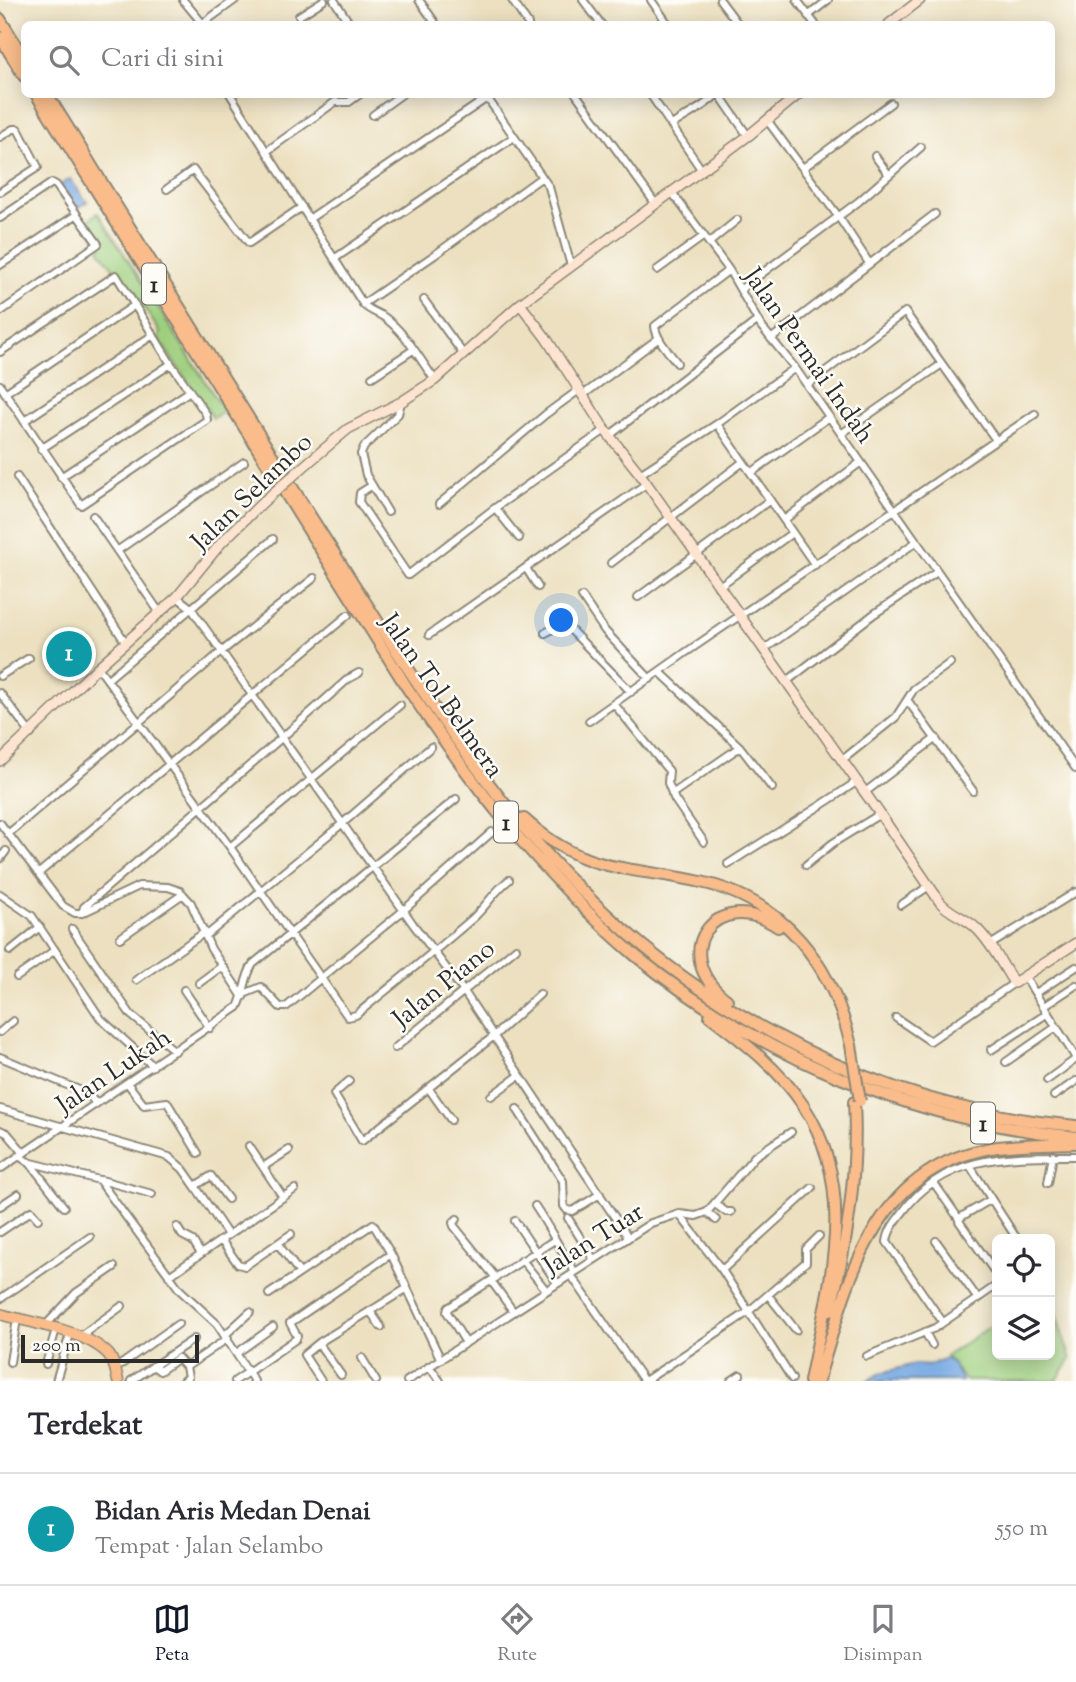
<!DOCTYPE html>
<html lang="id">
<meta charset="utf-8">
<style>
body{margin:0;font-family:"Sorts Mill Goudy",serif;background:#f7f7f7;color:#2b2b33}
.controls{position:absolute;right:21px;bottom:21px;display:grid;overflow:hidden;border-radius:10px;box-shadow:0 4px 18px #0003}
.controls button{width:63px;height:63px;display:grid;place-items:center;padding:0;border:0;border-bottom:2px solid #e1e1e2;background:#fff;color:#2b2b33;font:35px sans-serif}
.scale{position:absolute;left:21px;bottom:18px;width:178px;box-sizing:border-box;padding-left:7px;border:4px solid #2b2b2b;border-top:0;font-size:19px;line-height:24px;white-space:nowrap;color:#2b2b2b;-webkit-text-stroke:5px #fdfcf7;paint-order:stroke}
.you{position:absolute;left:562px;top:621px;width:24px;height:24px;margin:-18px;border:5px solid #fff;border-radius:50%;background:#1a73e8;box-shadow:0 0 0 10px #1a73e833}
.badge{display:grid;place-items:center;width:46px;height:46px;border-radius:50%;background:#111827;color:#fff;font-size:23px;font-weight:700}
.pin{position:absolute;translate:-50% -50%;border:4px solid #fff;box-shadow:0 2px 7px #0006}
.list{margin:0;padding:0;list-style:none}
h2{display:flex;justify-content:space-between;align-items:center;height:91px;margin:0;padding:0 28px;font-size:30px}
h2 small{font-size:23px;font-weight:400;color:#7c7c81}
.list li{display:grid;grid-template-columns:46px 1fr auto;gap:21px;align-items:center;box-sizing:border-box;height:112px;padding:0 28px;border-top:2px solid #e1e1e2}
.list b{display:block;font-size:26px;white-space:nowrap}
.list p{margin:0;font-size:23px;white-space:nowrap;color:#7c7c81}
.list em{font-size:23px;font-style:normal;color:#7c7c81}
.icon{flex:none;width:38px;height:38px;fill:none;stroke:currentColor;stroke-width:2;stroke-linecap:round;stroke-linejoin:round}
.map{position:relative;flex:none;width:1076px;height:1381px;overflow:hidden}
.search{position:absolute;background:#fff;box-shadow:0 4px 18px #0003;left:21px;right:21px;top:21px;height:77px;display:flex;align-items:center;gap:18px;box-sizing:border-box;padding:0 24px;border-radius:10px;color:#7c7c81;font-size:26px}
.sheet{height:203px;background:#fff}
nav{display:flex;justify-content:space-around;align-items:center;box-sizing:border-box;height:98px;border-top:2px solid #e1e1e2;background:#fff;font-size:19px;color:#7c7c81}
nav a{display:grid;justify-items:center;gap:4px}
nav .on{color:#111827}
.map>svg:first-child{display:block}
.green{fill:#9ecf7e;stroke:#647d54;stroke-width:2}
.water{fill:#77a9e3;stroke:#516a87;stroke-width:2}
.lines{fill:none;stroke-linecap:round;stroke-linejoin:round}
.street-casing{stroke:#8c8676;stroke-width:10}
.secondary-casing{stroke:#8c8676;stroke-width:12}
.primary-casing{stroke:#8c8676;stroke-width:13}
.highway-casing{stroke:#8c8676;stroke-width:14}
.street{stroke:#fff;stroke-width:6}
.secondary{stroke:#fde4d0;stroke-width:9}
.primary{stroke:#f9bc8a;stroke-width:10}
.highway{stroke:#f9bc8a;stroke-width:10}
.secondary-bridge-casing{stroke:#8c8676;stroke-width:12;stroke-linecap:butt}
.highway-bridge-casing{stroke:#8c8676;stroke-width:14;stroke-linecap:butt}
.secondary-bridge{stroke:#fde4d0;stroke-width:9}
.highway-bridge{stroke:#f9bc8a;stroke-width:10}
.labels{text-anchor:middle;stroke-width:5;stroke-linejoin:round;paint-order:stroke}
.shield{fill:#fdfcf7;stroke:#6a6a68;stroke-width:2}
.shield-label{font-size:24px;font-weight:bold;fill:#2b2b2b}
.street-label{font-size:26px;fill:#2b2b2b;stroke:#fdfcf7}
</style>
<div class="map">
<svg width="1076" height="1381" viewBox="0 0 1076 1381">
<rect width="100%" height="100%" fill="#fdfcf7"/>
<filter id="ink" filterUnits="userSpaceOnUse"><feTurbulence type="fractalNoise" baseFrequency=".0143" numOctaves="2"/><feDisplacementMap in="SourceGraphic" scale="14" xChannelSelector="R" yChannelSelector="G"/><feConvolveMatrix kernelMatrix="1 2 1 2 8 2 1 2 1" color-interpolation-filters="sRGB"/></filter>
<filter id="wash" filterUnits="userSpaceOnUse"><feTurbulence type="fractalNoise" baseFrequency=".00686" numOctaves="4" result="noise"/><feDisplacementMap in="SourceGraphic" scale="28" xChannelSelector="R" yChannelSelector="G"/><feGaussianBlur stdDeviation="1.57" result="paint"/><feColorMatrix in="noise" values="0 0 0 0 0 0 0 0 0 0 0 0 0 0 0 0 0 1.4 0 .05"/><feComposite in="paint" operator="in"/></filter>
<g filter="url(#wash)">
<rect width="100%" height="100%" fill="#ece0c0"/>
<path class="green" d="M98,213L224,411L213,418L158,339L160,332L122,275L115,271L99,249L102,247L85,222Z
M1050,1298L1071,1359L1056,1381H966L946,1356L997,1322V1355H1050Z"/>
<path class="water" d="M70,179L87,202L75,210L59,186Z
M946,1358L954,1366L962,1381H867L881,1373L915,1364L928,1366Z"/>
</g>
<g filter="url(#ink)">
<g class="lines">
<defs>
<path id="street" d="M183,0L203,24
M334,0L350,24
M419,0L436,24
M512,0L528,24
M583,0L601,24
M651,0L668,24
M720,0L738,24
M797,0L815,24
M299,16L324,0
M808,16L828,0
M202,24L235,0
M230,94L363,304C371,313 382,313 390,322C408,337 421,361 435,380
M576,94L655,203
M650,94L701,169
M719,94L748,136
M486,96L549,187L571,266
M373,115L402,94
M767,120L838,216L869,263
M672,125C687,114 704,108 717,94
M0,137L13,129H18L38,167L0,192
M267,151L335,102H349L360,94
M875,156L889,175
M803,168L891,103
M167,189L193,170L249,243L302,207
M671,191L729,270L761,326L795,368L1076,769
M0,218L52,183L56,185L98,244L0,312
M309,219L487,98
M709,243L737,220
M334,259L514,137
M0,265L76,215
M657,270L704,236
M741,289L858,202L921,147
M424,300L464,355
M363,304L436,254L542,177
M771,339L935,214
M0,352L116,275L171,364L206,414L207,420L81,505L0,385
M677,363C669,352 656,339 655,326L729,270
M372,377L413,350
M807,385L905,312L996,440
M5,393L135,305
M583,395L659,338
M24,421L153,335
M717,424L815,565
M841,434L942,364
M609,436L757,321
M41,449L171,364
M751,473L829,417
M640,474L717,424L795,368
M17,477L126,643
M61,477L190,391
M371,486L360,493L359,502L408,575L495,508L605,430
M439,504L546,414L579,390
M495,508L519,538
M388,512L366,475L361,454L364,447L398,414L401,402
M93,516L160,613
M784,520L861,462
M117,551L244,462
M611,563L743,462
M526,568L538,587
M718,587L792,533
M177,597L191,608L413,924L465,993L628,1237
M582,597L605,631L650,679
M638,597L770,500
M545,633L560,625H566L631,692
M429,635L646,484
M763,650L916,542
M98,667L230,847L348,1017L356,1015C395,983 434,952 472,919C486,907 495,890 509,880
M660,672L740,747L772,788
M0,676L29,658
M108,679L273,539
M786,682L874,614L937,572
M0,693L31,734
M908,701L973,791
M614,704L669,771L668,783L675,800L704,842
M589,721L685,653L1035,414
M841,761L896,717L914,689L950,663
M864,793L936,738
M672,794L740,747
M0,823L63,906L75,913H82L139,886L168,887L180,891L191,903L211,949L243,997
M8,834L221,652L314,578
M230,847L400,705
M0,859L6,851
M728,864C771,836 814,811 856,782
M806,865L833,843L880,814
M39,873L348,615
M0,894L32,916L101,1019L153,1066
M901,905L929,886
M82,913L84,907C172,831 262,757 348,679L359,673
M72,929L131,1015L175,1051
M207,935L343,823L431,747
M120,938L183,894
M990,945L1076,892
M10,951L40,927
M17,977L55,950
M1025,977L1076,1058
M136,980L205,932
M199,983L222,966
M184,990L210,1028
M1036,993L1076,967
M244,994L261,987L280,1007H286L404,910L492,832
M1044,1006L1076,985
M896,1018L930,1041L1014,983
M0,1032L13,1021
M395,1048L516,948
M991,1050L1048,1013
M0,1057L79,1090L90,1096L96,1104
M1006,1062L1056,1027
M1047,1080L1076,1059
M349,1081L334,1094L362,1141L494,1036L540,994
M128,1084L144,1105L167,1102L198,1153
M429,1089L451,1120
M491,1096L520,1075
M1054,1096L1076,1081
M0,1109L169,1157L183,1169L195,1186
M517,1109L563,1181L564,1206L567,1210L573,1211L600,1194
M0,1130L7,1133L24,1153
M249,1146L283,1197
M19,1156L28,1162L99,1180L180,1290L217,1324L254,1381
M29,1162L64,1207
M970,1166L1017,1239
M263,1167L289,1150
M0,1169L238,1007C245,993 244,978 253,964L456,799
M101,1180L152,1194
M934,1183L959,1219
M1048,1183L1053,1155
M990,1200L961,1217L959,1221L997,1275
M715,1204L726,1212H731
M0,1206L18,1194
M535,1206C550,1228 560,1250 575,1272
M707,1212L716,1220
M679,1214L722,1270L792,1379
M568,1218L594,1260
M457,1219L453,1223L454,1226L496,1278
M515,1221L557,1283
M177,1227L182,1235L193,1241L201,1254
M0,1232L31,1211L38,1219
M228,1235L195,1186L211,1176L228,1199
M221,1240L238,1264L245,1266L291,1234
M936,1241L978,1299
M278,1244L299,1272
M522,1260L546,1290
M722,1270L812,1188
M571,1275L644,1381
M169,1276L295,1189
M492,1282L513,1311
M269,1294L373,1224L391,1254L440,1358
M768,1295L796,1330
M0,1299L90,1237
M370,1311L381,1327
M942,1321L887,1242C888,1231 895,1222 902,1213C945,1153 1011,1156 1076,1156
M44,1327L76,1293L114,1267
M925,1332L932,1345
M225,1335L250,1312
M79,1337L122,1306
M466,1343L447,1312L448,1308L553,1241
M319,1344L341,1375
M237,1353L273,1327
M867,1356L935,1328L997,1285
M362,1358L376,1381
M10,1362L17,1319
M46,1364L56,1329
M153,1366L160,1371L178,1358L186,1367
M429,1366L440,1381
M116,1368L178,1324
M56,1381L70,1334
M131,1381L194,1339
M183,1381L188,1377L186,1367L228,1338
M235,1381L296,1339L297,1336L290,1323L391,1254
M321,1381L304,1355L320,1342L406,1289
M407,1381L651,1223L679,1214L696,1216L707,1212L755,1156L791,1132
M645,1381L748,1312L806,1262V1249L819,1236
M731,1381L740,1375"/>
<path id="secondary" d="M889,24L920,0
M520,304L546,338L605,430L640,474L880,814L940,902C950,914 965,917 976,928C992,943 1002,965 1014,983L1076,943
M310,461L348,429L401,402L435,380L520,304L748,136L799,94
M0,761L98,667L177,597L222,542L263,502"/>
<path id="primary" d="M0,1314C30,1323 88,1331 109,1355C115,1363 116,1372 118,1381"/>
<path id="highway" d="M0,19L24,58
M0,37L24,76
M36,94L406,686C442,738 478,791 520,839C556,880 594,921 636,956C762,1058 914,1121 1076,1137
M47,94C137,239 227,385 318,528C384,631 447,736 526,830C663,994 861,1108 1076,1126
M524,819C586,875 626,865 701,882C785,901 832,965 851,1045
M727,1000C666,954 716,885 778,927
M710,1016C744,1042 780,1070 803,1105C860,1191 828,1288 810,1381
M830,1310C848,1241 858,1173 854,1102
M818,1381C848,1282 871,1170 991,1148C1019,1144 1048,1144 1076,1143"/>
</defs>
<use href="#street" class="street-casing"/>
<use href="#secondary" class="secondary-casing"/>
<use href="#primary" class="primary-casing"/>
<use href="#highway" class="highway-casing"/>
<use href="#street" class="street"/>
<use href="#secondary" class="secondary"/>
<use href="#primary" class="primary"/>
<use href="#highway" class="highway"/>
<defs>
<path id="secondary-bridge" d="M263,502L310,461"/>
<path id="highway-bridge" d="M851,1045L860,1101"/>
</defs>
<use href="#secondary-bridge" class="secondary-bridge-casing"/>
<use href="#highway-bridge" class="highway-bridge-casing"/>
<use href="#secondary-bridge" class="secondary-bridge"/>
<use href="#highway-bridge" class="highway-bridge"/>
</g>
</g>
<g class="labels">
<g class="shield">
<rect x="142" y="263.5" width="24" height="41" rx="5"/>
<rect x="494" y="801.5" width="24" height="41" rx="5"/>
<rect x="971" y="1102.5" width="24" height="41" rx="5"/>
</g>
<g class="shield-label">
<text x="154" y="292">1</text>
<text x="506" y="830">1</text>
<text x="983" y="1131">1</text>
</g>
<g class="street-label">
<text transform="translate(810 355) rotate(55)" y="9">Jalan Permai Indah</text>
<text transform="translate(251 491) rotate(-44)" y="9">Jalan Selambo</text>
<text transform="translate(443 695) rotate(55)" y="9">Jalan Tol Belmera</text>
<text transform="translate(443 983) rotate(-39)" y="9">Jalan Piano</text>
<text transform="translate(113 1070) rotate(-34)" y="9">Jalan Lukah</text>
<text transform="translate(593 1238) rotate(-32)" y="9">Jalan Tuar</text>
</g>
</g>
</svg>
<div class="controls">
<button><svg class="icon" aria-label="locate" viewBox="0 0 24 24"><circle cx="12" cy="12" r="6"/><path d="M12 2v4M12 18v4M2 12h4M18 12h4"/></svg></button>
<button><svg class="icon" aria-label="layers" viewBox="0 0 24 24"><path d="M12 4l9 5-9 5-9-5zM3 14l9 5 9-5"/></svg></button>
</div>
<div class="scale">200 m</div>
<div class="you"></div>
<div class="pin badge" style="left:69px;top:654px;background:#0f9aa8">1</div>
<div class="search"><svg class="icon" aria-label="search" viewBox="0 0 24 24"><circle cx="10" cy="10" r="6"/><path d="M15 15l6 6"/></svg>Cari di sini</div>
</div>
<section class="sheet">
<h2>Terdekat<small></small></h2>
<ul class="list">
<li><span class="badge" style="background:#0f9aa8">1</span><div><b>Bidan Aris Medan Denai</b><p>Tempat · Jalan Selambo</p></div><em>550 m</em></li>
</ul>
</section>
<nav>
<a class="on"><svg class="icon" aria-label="map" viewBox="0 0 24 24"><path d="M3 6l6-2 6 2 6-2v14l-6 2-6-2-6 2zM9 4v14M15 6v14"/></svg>Peta</a>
<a><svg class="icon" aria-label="directions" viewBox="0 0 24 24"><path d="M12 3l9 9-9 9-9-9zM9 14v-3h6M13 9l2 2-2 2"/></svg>Rute</a>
<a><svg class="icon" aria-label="saved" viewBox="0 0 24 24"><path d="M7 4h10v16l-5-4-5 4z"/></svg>Disimpan</a>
</nav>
